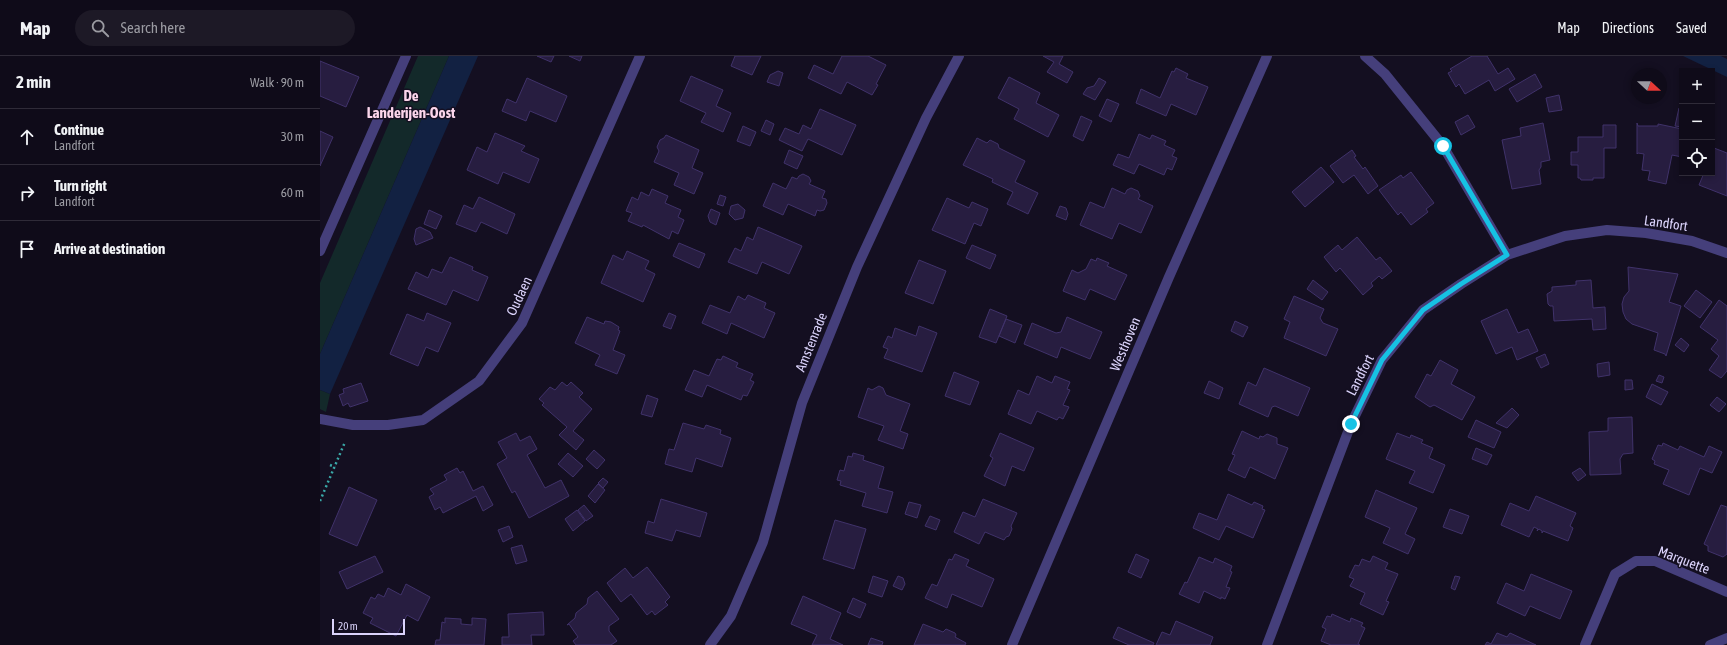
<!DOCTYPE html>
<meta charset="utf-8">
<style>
body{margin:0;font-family:"Asap Condensed",sans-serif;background:#1d1926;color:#f1f3f6}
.controls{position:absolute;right:12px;top:12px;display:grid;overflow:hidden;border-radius:0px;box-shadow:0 2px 6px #0003}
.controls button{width:36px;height:36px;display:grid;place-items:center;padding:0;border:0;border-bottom:1px solid #2f2b38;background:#0f0b19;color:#f1f3f6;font:20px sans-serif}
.compass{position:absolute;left:1311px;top:12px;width:36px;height:36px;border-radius:50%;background:#0f0b19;box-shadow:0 2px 6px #0003;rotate:111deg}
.scale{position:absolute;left:12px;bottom:10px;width:73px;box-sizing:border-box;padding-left:4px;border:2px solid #dbd3fb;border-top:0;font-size:11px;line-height:14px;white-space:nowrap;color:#dbd3fb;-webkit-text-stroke:3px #140f21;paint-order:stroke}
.stop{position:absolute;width:12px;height:12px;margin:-9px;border:3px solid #16c2e4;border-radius:50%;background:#fff}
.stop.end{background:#16c2e4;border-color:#fff;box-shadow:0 1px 4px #0008}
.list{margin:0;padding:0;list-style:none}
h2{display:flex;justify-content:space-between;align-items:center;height:52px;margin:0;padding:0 16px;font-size:17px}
h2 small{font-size:13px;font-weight:400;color:#9b9ba2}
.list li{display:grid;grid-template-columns:26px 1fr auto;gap:12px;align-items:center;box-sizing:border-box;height:56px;padding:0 16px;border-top:1px solid #2f2b38}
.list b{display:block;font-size:15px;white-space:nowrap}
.list p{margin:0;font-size:13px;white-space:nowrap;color:#9b9ba2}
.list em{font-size:13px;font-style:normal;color:#9b9ba2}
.icon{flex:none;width:22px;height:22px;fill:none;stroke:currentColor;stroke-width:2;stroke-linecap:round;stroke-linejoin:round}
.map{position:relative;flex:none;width:1407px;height:589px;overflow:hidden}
header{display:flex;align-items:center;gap:24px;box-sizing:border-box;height:56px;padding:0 20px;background:#0f0b19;border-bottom:1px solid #2f2b38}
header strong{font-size:19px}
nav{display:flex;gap:22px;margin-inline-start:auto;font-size:14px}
.search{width:280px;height:36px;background:#1d1926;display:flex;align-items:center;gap:10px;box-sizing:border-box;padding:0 14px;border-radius:22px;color:#9b9ba2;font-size:15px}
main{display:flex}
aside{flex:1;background:#0f0b19}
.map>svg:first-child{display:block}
.green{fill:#13292a}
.water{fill:#122142}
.building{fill:#271d40;stroke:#40326a}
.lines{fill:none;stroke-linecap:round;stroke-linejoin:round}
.path{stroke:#3aa8a8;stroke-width:2.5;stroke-dasharray:2 3;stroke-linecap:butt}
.minor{stroke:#453f7b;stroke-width:10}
.route{stroke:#16c2e4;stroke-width:5}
.labels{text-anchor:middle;stroke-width:3;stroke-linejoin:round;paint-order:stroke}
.street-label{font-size:14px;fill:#dbd3fb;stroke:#140f21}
.neighbourhood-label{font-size:15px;font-weight:bold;fill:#fbd5eb;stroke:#140f21}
</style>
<header>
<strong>Map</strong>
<div class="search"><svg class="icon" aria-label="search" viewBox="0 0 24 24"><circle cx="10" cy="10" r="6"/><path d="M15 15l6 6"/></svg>Search here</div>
<nav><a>Map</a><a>Directions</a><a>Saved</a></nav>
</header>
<main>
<aside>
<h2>2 min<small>Walk · 90 m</small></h2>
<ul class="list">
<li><svg class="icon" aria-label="ahead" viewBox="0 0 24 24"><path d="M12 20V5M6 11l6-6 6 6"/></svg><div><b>Continue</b><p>Landfort</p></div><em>30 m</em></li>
<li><svg class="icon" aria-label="right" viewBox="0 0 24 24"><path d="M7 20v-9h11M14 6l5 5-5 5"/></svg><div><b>Turn right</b><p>Landfort</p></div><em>60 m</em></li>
<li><svg class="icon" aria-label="arrive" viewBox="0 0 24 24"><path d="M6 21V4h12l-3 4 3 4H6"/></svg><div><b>Arrive at destination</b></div></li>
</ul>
</aside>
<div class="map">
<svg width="1407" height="589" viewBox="0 0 1407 589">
<rect width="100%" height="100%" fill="#140f21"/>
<path class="green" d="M98,0H129L0,298V227Z
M0,334L10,338L6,356L0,353Z"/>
<path class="water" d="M129,0H158L10,338L0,334V298Z
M1363,0H1401L1407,3V21Z"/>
<path class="building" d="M217,0H234L231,6Z
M249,0H262L260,5Z
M415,0H441L432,19L411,10Z
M522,0H548L566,9L556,28L558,29L552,39L527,26L521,38L488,22L494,9L513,18Z
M723,0H743L739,8L753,16L747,27L727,16L734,6Z
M1152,0H1167L1178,18L1188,12L1195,23L1175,35L1169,24L1145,38L1139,28L1136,31L1128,17L1132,15L1130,13Z
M0,5L39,21L26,51L0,40Z
M856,12L868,18L866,22L888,31L876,59L851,48L846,60L816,47L821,33L840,42L852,15L854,16Z
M458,15L463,17L459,30L447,26L450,19Z
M1215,18L1222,31L1197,46L1189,33Z
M371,20L403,34L396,50L411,57L403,76L381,66L386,57L360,45Z
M689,21L720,37L716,47L739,59L728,81L694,63L699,53L678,42Z
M207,22L247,40L236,66L210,55L206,65L182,55L187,43L196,47Z
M779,22L786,26L775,44L763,38L767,32L774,30Z
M1239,39L1242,54L1229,56L1226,42Z
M787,43L799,48L791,66L779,60Z
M1359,52H1362V71L1355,70Z
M500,53L536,69L522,99L488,83L482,95L459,84L465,72L479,78L483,69L491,73Z
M1148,59L1155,71L1141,79L1135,66Z
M761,60L772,65L763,85L753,80Z
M446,64L454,68L450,79L441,75Z
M1223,67L1230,104L1221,106V111L1219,114L1221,128L1192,133L1182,84L1201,80L1200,72Z
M1317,67L1318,70H1338V68L1362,73V101L1352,99L1346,128L1328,124L1330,115L1322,114L1324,98L1318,97L1317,98Z
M1283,69H1296V92H1284V122H1273V124H1261L1260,122H1258V109H1251V96H1258V81H1283Z
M423,70L436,76L430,90L417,85Z
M0,75L13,81L0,110Z
M175,77L205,90L201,95L219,103L209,127L183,116L178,128L147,114L157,91L167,96Z
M819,78L830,83L832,79L846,85L844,89L855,94L852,100L857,102L852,114L847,112L844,119L819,108L814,118L793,109L798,98L809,102Z
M346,79L379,94L372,112L383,117L374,138L354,129L359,117L334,106L339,95L337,91L340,84L344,82Z
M657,82L667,87L670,84L678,88L679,92L705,105L695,126L718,137L708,158L687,148L693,136L672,126L673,123L643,109Z
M1394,92L1407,97V140L1379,129L1384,117H1392V96Z
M469,94L483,100L477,113L464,107Z
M1032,94L1036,100L1034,101L1043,113L1045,111L1058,130L1048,138L1034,119L1023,127L1010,110Z
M1001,111L1014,126L985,151L972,136Z
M1091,116L1114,147L1106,153L1108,156L1091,169L1081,156L1078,159L1059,134L1081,119L1083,122Z
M483,118L489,121L491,125L489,128L505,135L502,142L506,143L507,147L504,154L500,155L497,154L495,160L468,148L463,159L443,150L453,127L466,133L472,121L477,123L479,120Z
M792,132L805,138L807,134L811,132L818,135L820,140L818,143L833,150L821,177L799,167L792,183L760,169L770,146L784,152Z
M332,133L348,140L345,147L361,154L358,161L364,164L358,178L352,175L349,183L323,169L322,171L308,165L312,157L306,155L312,141L318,144L321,136L329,140Z
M400,139L406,141L403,150L397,148Z
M159,141L195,158L187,178L161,166L156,176L136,168L144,149L153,153Z
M627,142L649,152L652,146L668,153L661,170L654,167L645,188L612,174Z
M418,148L425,154L423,162L415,164L409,158L411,150Z
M740,150L746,152L748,158L746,164L736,160Z
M391,153L400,157L396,169L390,166L388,160Z
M109,154L122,160L116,173L104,168Z
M100,171L110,176L113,182L96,189L94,183L96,173Z
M438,171L482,190L469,218L442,206L437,218L408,206L415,192L421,195L427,181L433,184Z
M1037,181L1056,204L1060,201L1072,215L1062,223L1059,220L1051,227L1053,230L1043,239L1020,212L1016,216L1004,201L1018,189L1022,194Z
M359,187L385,198L379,212L353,200Z
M652,189L676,199L670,213L646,202Z
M307,195L329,205L325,213L335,218L323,246L281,227L293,199L303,204Z
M130,201L153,211L152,214L168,221L158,245L133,234L126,249L88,233L96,216L108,222L112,213L122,217Z
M777,202L789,207L787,210L807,219L795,244L770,233L765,244L743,235L752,214L758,217L766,213L771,203L776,205Z
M599,204L626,215L613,248L585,237Z
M1308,211L1358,218L1349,246L1361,250L1346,300L1345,298L1334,294L1338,277L1312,268L1306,263L1303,256L1302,248L1304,241L1309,235Z
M993,224L1008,236L1002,244L987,233Z
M1271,224L1273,252L1285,251L1286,273L1273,274L1272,263L1234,265L1233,250H1230L1228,248L1227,238L1232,235V231L1256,229V225Z
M1376,234L1392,246L1380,262L1364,250Z
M428,239L446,247L444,252L455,257L444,282L411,267L407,278L382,267L390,249L410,257L418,240L425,244Z
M974,240L1004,253L1000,262L1003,267L1018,273L1006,300L964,282L970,266L964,263Z
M1399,244L1407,250V315L1401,322L1389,314L1399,300L1391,293L1398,284L1380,271Z
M670,253L687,260L676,287L659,281Z
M1187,253L1198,277L1208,273L1218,295L1197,304L1192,291L1176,298L1161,265Z
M107,257L131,267L118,296L106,291L98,310L70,298L87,258L104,265Z
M349,257L356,260L351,273L343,270Z
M267,261L284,268L285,265L291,266L299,271L298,274L300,275L293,294L305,299L297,318L275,309L280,299L255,287Z
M747,261L782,276L770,303L741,291L737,302L704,288L712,267L736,277L741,276Z
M686,263L702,269L695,287L679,280Z
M915,265L928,271L923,281L911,275Z
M599,270L617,277L602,316L564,302L568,293L563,291L568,280L572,282L575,272L596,280Z
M1361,282L1369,289L1364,296L1355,289Z
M1225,298L1229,308L1221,312L1216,302Z
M403,300L418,307L416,311L433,318L430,324L434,326L427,340L423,339L421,344L387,329L382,341L365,334L374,314L389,320L397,303L401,304Z
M1120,304L1138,314L1131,328L1155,341L1142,364L1114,349L1110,351L1095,341L1107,318L1111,320Z
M1289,306L1290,319L1278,321L1277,308Z
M944,312L990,332L978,360L955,350L952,351L948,361L919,348L928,326L936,330Z
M634,316L659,326L650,349L625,340Z
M1339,319L1344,321L1342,327L1336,325Z
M717,320L732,327L735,320L750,326L747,333L750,334L743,349L749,351L743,363L739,361L737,364L717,355L711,368L688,358L698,334L709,339Z
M1305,324H1312L1313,333L1305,334Z
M889,325L903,332L899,343L884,337Z
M242,326L247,330L251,326L263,337L259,341L272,353L253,375L264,384L256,394L239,379L247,371L222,349L224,347L219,343L230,331L235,334Z
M41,327L48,345L30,351L28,347L23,350L19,339L24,337L23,333Z
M1332,328L1348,336L1341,349L1326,341Z
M559,330L563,332L566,339L590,348L580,375L588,378L583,393L558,384L564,370L538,361L548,332L552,334Z
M327,339L338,343L332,361L321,358Z
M1397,341L1406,348L1399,356L1390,349Z
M1192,352L1199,359L1187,372L1176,367Z
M1312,361L1313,397L1303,398L1300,403L1301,418L1270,419L1269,376L1288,375V362Z
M1156,364L1181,376L1174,392L1148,381Z
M363,367L384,373L386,369L401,374L400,378L411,382L402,411L376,402L372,416L345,408L349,393L354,394Z
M922,375L939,383L940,380L943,381L947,378L957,382V388L968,392L955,423L930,411L925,422L908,414L915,399L912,398Z
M196,377L200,385L210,380L217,393L207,399L225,432L241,424L249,440L209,462L195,435L192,437L177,408L187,402L178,386Z
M680,377L714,392L704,415L692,410L685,430L664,420L673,402L670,400Z
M1077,377L1090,382L1091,379L1103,384L1101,387L1113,392L1109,402L1125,409L1113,437L1089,427L1095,415L1066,403Z
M1343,387L1358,394L1360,390L1384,401L1389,390L1402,396L1392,417L1380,412L1369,439L1343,428L1349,414L1334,408L1335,405L1332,403L1338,389L1342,390Z
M1156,392L1172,399L1167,409L1152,403Z
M274,394L285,404L277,413L266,403Z
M248,397L263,410L253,421L238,408Z
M533,397L544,400L543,404L564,411L558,432L573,436L567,457L542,450L546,437L520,429L521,425L517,424L520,414L524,415L528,400L532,401Z
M137,412L140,417L143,415L153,435L163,430L173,449L163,455L156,440L123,457L120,451L115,454L109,441L114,438L110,433L127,424L124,419Z
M1260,412L1266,419L1258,425L1252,417Z
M283,422L288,426L283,432L278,427Z
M278,428L285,434L275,447L268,440Z
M29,431L57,444L37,490L9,478Z
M1056,434L1097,452L1085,478L1095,483L1088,498L1063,487L1070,472L1045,461Z
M908,438L932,449L934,446L943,450L942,453L945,454L933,482L906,470L899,484L873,472L879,457L897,464Z
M1216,440L1256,457L1250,470L1253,472L1248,485L1223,475L1222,477V475L1219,473L1217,475L1218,473L1214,471L1209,481L1181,469L1190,447L1209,455Z
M341,443L387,457L380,481L356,474L352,485L325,477L328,465L334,467Z
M663,443L697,457L691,470L692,473L689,480L686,481L684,484L665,476L659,488L634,476L643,456L655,461Z
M589,446L601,449L597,462L585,458Z
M264,449L273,460L266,465L258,454Z
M1401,449L1407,451V498L1403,501L1388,495V490L1384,488Z
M1130,453L1149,460L1142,478L1123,471Z
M257,454L265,465L253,475L245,463Z
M610,460L620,464L616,474L605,470Z
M515,464L546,473L534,513L503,503Z
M189,470L193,481L183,486L178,474Z
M202,489L207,505L196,508L191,492Z
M635,498L649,504L646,510L674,523L662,551L632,538L627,552L605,542L612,528L617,530L629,503L632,504Z
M816,498L829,504L821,522L808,516Z
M55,500L63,516L27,533L19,516Z
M1053,500L1068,507L1065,513L1078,518L1066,545L1069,546L1063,559L1040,548L1045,537L1030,530L1034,523L1029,521L1035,509L1039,510L1042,503L1050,506Z
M879,501L893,507L895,502L912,510L910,515L912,516L906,531L910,532L905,543L901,541V543L884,535L879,547L859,538L865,526L867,527Z
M327,511L350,541L345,546L348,549L335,559L332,555L327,559L311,538L301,546L287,527L305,512L313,522Z
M1211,518L1252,535L1240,563L1210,550L1205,560L1177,547L1186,527L1204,535Z
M553,520L568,525L562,541L548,536Z
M578,520L583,522L585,528L582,534L573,530Z
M1135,520L1140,521L1135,534L1131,532Z
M86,528L110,541L98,565L87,559L76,580L50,567L53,562L43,557L51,541L55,543L58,538L64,541L68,532L81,539Z
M277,535L299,563L289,570V575L297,585L291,589H256L253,585L258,581L249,568L247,569L255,562L256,557L267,548L268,542Z
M483,540L521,557L510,583L523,589H492L497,579L471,568Z
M533,542L546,548L540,562L527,556Z
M223,556L224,579H211L212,589H182V581H189L188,558Z
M1012,558L1030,566L1031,562L1043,567L1041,570L1045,572L1038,588L1040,589H1011L1001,585L1006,573L1002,571L1007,560L1011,561Z
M125,562L141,563V568L152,569V562L166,563L164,589H115L116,584H120L122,566L125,567Z
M856,565L893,581L890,589H836L842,576L850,579Z
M603,568L623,576L626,573L635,577L636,579L635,581L646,587L645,589H594Z
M798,571L834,587L833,589H809L793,582Z
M1177,577L1187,581L1190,577L1216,589H1165L1167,586L1171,588Z
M551,582L563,586L562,589H548Z"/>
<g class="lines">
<path class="path" d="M10,409L15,411
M0,445L25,386"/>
<path class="minor" d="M1045,0L1065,18L1123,90L1187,199
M0,195L86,0
M0,363L33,369H68L103,364L159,325L202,267L320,0
M390,589L411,560L443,486L482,347L537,211L606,62L639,0
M692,589L849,221L947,0
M947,589L1031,368L1062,304L1103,254L1141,228L1187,199L1245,180L1287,174L1326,177L1372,185L1407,197
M1265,589L1295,518L1316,505H1335L1407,536
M1390,589L1407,582"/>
</g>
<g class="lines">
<path class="route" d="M1031,368L1062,304L1103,254L1141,228L1187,199L1123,90"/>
</g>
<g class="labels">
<g class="street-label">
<text transform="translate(1346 167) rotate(8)" y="5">Landfort</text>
<text transform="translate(199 240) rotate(-65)" y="5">Oudaen</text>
<text transform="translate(491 286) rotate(-68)" y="5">Amstenrade</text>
<text transform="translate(805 288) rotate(-67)" y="5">Westhoven</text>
<text transform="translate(1040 319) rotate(-63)" y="5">Landfort</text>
<text transform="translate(1364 504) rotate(21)" y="5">Marquette</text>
</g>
<g class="neighbourhood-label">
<text x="91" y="45">De<tspan x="91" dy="17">Landerijen-Oost</tspan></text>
</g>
</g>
</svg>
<div class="controls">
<button>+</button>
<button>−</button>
<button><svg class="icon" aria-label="locate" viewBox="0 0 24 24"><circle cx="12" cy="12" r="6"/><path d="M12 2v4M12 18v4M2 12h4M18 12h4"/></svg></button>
</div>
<svg class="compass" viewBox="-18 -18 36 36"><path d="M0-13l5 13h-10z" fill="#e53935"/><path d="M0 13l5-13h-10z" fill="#9b9ba2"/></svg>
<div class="scale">20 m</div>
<div class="stop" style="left:1123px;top:90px"></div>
<div class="stop end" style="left:1031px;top:368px"></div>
</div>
</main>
